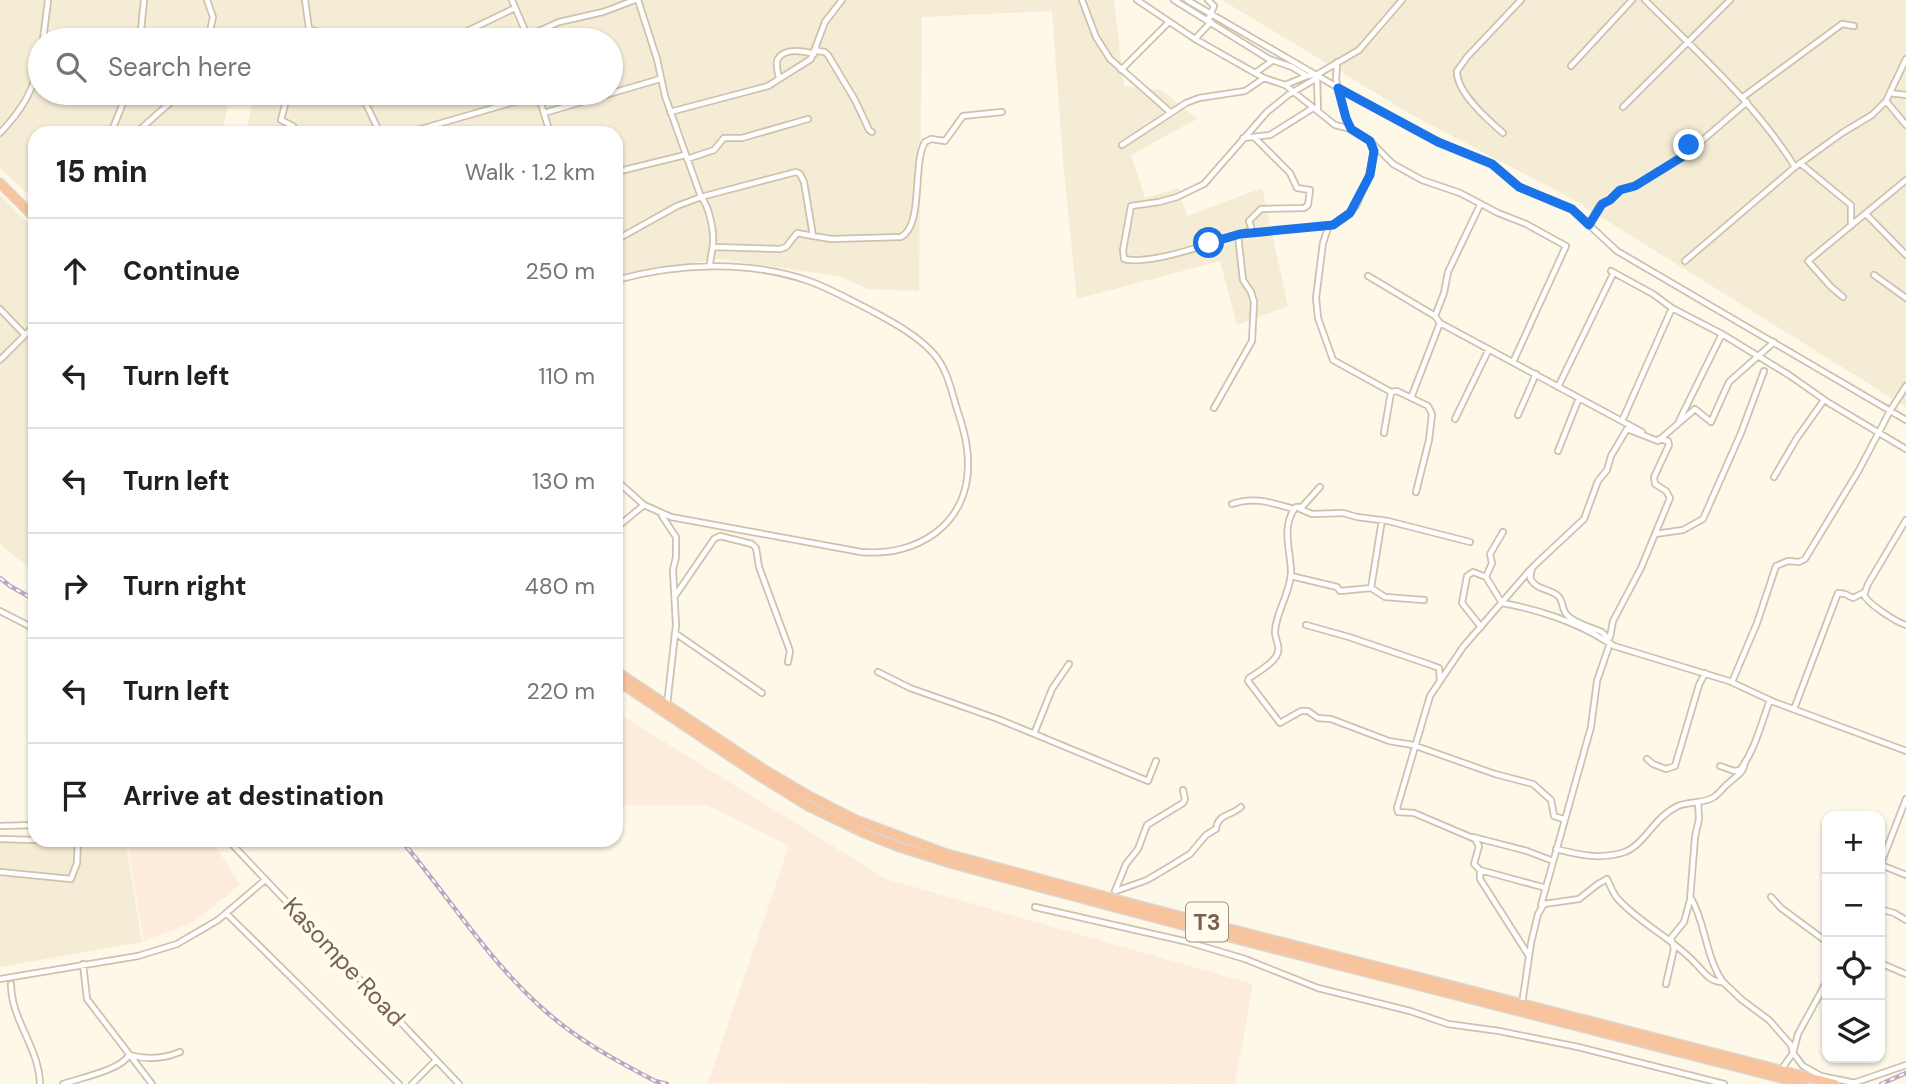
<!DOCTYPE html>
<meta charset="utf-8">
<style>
body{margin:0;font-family:"DM Sans",sans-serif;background:#f2f2f2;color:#202124}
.controls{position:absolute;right:21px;bottom:21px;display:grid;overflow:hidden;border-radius:14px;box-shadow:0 2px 5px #0004}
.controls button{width:63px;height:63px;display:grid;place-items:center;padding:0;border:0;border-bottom:2px solid #e0e0e0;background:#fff;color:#202124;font:35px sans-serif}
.stop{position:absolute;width:21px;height:21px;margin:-16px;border:5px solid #1a73e8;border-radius:50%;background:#fff}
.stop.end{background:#1a73e8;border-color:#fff;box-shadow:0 2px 7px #0008}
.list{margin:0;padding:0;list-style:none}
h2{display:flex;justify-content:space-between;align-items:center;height:91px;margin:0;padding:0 28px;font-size:30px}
h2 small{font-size:23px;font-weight:400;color:#757577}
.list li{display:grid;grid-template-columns:46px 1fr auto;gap:21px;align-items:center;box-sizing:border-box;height:105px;padding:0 28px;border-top:2px solid #e0e0e0}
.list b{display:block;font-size:26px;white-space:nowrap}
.list em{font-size:23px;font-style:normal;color:#757577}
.icon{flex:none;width:38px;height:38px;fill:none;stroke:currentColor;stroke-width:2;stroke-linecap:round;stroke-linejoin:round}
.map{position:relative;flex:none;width:1906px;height:1084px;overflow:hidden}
.search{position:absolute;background:#fff;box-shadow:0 2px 5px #0004;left:28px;top:28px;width:595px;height:77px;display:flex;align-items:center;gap:18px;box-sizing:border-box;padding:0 24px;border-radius:38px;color:#757577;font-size:26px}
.panel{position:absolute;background:#fff;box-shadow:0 2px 5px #0004;left:28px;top:126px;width:595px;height:721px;border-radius:21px}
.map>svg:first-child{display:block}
.residential{fill:#f5ecd6}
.commercial{fill:#fdebdc}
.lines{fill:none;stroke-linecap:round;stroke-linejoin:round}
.minor-casing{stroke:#cfc2ad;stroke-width:8}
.highway-casing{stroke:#dcd6d0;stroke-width:11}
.minor{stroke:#fff;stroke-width:4.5}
.highway{stroke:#f8c49e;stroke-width:8}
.rail-casing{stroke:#bea5c8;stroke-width:4.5}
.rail{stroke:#fffbef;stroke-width:2;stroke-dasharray:5;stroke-linecap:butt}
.route{stroke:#1a73e8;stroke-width:9}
.labels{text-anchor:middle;stroke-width:7;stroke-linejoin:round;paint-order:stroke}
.shield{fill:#fffbef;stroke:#a0907c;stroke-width:2}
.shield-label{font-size:23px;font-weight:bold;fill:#78624b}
.street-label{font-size:24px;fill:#78624b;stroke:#fffbef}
</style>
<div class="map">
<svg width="1906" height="1084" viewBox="0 0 1906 1084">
<rect width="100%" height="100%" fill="#fdf8e8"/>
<path class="residential" d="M0,0H1114L1124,86L1162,90L1197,119L1131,155L1145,198L1178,188L1187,216L1262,188L1288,306L1237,325L1220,261L1077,299L1063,160L1052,11L922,17L919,291L868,289L838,276L720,259L647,269L616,277V133L246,132L254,93H611V40H40V93H231L222,133H35V200L0,168Z
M1222,0H1906V407L1569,197L1412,115Z
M0,195L35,230V573L0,544Z
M0,841L126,843L142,942L0,967Z"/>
<path class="commercial" d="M616,712L886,879L1253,984L1235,1084L708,1083L789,846L707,805H616Z
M127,843L215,846L240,884L194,922L144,941Z"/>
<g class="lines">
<defs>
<path id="minor" d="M207,0L213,17L208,40
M305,0L309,29L307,40
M512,0L529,40
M638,0L657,59L665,96L701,197C709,206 714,230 713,243C713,250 710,257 710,266
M1082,0L1096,37L1110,59L1170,112
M1137,0L1195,39
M1174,0L1269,59L1292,67L1307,76
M1187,0L1361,101L1438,142L1492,164L1519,187L1572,209L1617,251L1906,420
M1645,0C1698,53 1755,103 1795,167
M1208,20L1214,6L1208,0
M1211,22L1195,39L1264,78L1285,85L1335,125L1351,129
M309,29L347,40
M528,36L559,22L603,12L635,0
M43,40L48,0
M140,40L144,0
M436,40L461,34L515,8
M816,47L817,51L825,52L828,55L855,100L869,130L872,132
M1571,66L1632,0
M1121,70L1168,23
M1255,73L1272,61
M779,78C778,73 776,66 777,61C782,47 804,51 814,54
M1317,78L1318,111
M1285,85L1307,76L1318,74L1359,50L1402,0
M288,93L281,120L293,126L297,133
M1890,93L1906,95
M538,94L550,133
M1743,97L1842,24L1854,26
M1886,101L1906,125
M366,104L380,133
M1623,107L1730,0
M670,112L768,86L811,59L825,22L842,0
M544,113L660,79
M0,133C22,110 35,89 40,57
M111,133L127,93
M136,133L181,93
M407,133L538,95
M1503,133C1488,120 1456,92 1457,71L1467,57L1521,0
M1243,138L1270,135L1313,108
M1255,138L1290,173L1297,188L1310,190L1308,205L1304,208L1261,209L1249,221L1252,230C1222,239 1153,266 1124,259L1123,250L1131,206L1159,202L1177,197L1204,184L1267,112L1288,95L1317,78
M1370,141L1393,164L1422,180L1460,193L1498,213L1526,224L1566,246L1513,362
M1122,145L1186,103L1199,98L1245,91L1264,78
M687,159L714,150L724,138H742L808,119
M1800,163L1851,205V226
M616,172L685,155
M1866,214L1906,255
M1329,225L1323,243L1316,298L1318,318L1333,360L1391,392L1384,433
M1589,225L1599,206L1610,200L1620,190L1635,186L1682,157L1686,147L1698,144L1747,102
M1251,233L1333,225L1350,213L1356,206L1369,175L1374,151L1370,141L1351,129L1346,118L1336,80L1337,62
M616,240L677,206L701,197L796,172L800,174L804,182L813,236L831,239L901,237C924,225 912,164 925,142L931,139L945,141L963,116L1002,112
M713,247L780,249L786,247L797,233L813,236
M1685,261L1795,167L1842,133L1872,115L1886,101L1906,59
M1611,271L1653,294L1672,308L1722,334L1789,375L1829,403L1906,449
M1874,275L1906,298
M1368,276L1435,316L1440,323L1642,432
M616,280C678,263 748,260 809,281C831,289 852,301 872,311C892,322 917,335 933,353C946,367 951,388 956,406C962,424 968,443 968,463C969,524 918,557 861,552L671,517L644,505L616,480
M1843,297L1831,287L1808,261L1906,180
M0,309L25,335
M1435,316L1444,293L1448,272L1480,205
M1774,342L1729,382L1711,422L1695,409L1658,441L1627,429L1611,456L1607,470L1598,481L1584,519L1537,563L1532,568L1530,578C1536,590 1547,588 1557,595C1564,600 1561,609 1567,615C1575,624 1591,627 1602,632L1606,636V641L1614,646L1729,681L1774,702L1906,751
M0,360L35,325
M1558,387L1612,276
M1391,392L1397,391L1428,406L1432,414L1429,440L1416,492
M1411,398L1440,323
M1214,408L1252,341L1254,302L1251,292L1243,280L1238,235
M1518,415L1536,374
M1455,419L1489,349
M1622,421L1672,308
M1679,421L1722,334
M1558,451L1579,398
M1774,477L1797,438L1824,400
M1320,487L1302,507H1296C1281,525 1290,549 1291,570C1292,590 1274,616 1275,633C1276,642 1282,649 1275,658C1269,666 1257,673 1249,678L1248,681L1280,723L1301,711H1308L1318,718L1331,719L1389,741L1413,745L1495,774L1533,784L1551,800L1554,816L1563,819
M1232,504C1254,496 1272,503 1294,509
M1300,509L1312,514L1343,513L1357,517L1388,521L1470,542
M662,516L676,537V557L673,570L676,625L667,705
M1906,520L1868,584L1864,595C1868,604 1896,622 1906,625
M616,528L644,505
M1503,532L1490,554L1492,563L1486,577L1502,603C1537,609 1576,622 1606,641L1610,637L1613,621L1641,568L1670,498L1666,491L1655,484L1654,477L1669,445L1668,441L1659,439
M1655,534L1683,530L1703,519L1741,433L1764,371
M1530,570L1463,647L1430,696L1397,808L1398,812L1414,813L1475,839L1479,846L1474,864L1480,870L1546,888
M1291,576L1337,587L1340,591L1371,588L1382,520
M1371,588L1385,597L1424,600
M675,596L714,539L720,536L752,544L756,548L759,567L790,651L788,662
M0,611L35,629
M1306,625L1349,637L1431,665L1439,668L1440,681
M1481,627L1462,603L1467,576L1473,572L1486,577
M675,633L762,693
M878,672L910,688L998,719L1148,781L1156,761
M1732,682L1757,623L1776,566L1788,561L1799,562L1805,559L1859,470L1890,411L1906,386
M1794,709L1838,593L1845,594L1853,598L1865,592
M1034,734L1052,689L1069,664
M1647,759L1653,764L1666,769L1675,766L1699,685L1705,673
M1720,766L1734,771L1740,770C1755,750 1761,724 1770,700
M0,826L35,825
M1473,837L1527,851L1553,861
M0,839L35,840
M54,840H84
M91,840H222
M228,840L459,1084
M1556,849C1580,855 1599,860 1625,852C1645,844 1654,817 1678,806C1689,801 1703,804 1714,797C1720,793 1724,786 1730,782C1737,775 1744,773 1745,762
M1881,865L1906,875
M1880,866L1906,799
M1480,870V879L1529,956
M0,872L71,879L77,863L78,840
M1115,891L1126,864L1138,849L1147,825L1183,803L1185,799L1183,790
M1116,891L1147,880L1169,867L1190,854L1206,835L1216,829C1218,813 1232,816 1241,807
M1771,897L1781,908L1827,942
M1691,898C1706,924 1705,956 1723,982
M1541,905L1591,727L1597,681L1610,643
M1035,907L1188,942L1245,959L1318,988L1410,1011L1448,1024L1499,1031L1578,1047L1724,1084
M1880,909L1894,913L1906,920
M226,913L399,1084
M1538,914L1544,904L1579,899L1598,884L1607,879C1610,885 1613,893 1617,898C1640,924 1674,939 1697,965C1704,972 1711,983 1723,982L1742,1000L1769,1020L1791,1045L1793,1053L1803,1066L1821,1076L1855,1083
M1880,963L1906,974
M83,964L87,999L152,1084
M0,979L138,956L177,944L218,920L265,880
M11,984C11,1020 39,1047 40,1084
M1666,984L1674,949L1671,938L1684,922L1690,900L1695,837L1699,819L1698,802
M1522,1004L1531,943L1538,914
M1781,1070L1793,1053L1798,1034L1827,981
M1854,1083L1906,1065
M63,1084C80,1078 121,1070 129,1055C147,1060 163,1059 180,1052
M412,1084L436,1060"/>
<path id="highway" d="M0,183L35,218
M616,671L765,770L809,796L856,820L944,853L1137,905L1835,1084
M616,680L761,777L808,806L864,833L896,846L953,864L1197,929L1804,1084"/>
</defs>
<use href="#minor" class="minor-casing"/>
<use href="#highway" class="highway-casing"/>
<use href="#minor" class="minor"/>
<use href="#highway" class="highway"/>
<defs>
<path id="rail" d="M0,578L10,586L35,600
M401,840C448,896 488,960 543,1009C576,1039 615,1060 655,1081L667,1084
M1881,1084L1906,1073"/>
</defs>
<use href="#rail" class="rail-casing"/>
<use href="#rail" class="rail"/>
</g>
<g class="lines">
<path class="route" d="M1209,243L1240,234L1333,225L1350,213L1370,175L1374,151L1370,141L1351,129L1346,118L1338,88L1438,142L1492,164L1519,187L1572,209L1589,225L1602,204L1610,200L1620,190L1635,186L1682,157L1689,145"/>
</g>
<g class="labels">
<rect class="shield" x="1186" y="902.5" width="42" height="39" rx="5"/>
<g class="shield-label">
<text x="1207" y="930">T3</text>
</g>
<g class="street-label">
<text transform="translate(344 962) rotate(47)" y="8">Kasompe Road</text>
</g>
</g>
</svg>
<div class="controls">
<button>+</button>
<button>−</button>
<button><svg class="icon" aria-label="locate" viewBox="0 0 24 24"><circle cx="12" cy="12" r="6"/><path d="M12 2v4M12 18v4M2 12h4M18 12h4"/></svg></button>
<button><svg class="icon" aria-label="layers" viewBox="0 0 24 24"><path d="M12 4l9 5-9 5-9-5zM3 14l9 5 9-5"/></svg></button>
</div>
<div class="stop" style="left:1209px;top:243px"></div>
<div class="stop end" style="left:1689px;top:145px"></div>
<div class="search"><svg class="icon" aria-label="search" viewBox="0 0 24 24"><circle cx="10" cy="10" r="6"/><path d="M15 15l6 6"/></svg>Search here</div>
<section class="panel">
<h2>15 min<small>Walk · 1.2 km</small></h2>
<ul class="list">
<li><svg class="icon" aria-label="ahead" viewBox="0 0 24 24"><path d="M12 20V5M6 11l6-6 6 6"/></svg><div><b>Continue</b></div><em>250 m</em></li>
<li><svg class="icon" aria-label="left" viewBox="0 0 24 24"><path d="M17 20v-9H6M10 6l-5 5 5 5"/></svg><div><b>Turn left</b></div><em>110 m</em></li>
<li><svg class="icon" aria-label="left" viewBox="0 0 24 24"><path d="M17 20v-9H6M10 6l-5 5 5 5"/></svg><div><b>Turn left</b></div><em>130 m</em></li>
<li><svg class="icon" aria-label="right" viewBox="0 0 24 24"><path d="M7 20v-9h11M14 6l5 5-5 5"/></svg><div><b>Turn right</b></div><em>480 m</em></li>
<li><svg class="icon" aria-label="left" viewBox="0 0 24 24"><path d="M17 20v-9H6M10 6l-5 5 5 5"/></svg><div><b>Turn left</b></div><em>220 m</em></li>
<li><svg class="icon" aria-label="arrive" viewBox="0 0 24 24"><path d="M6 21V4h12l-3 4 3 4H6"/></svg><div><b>Arrive at destination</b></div></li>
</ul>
</section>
</div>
